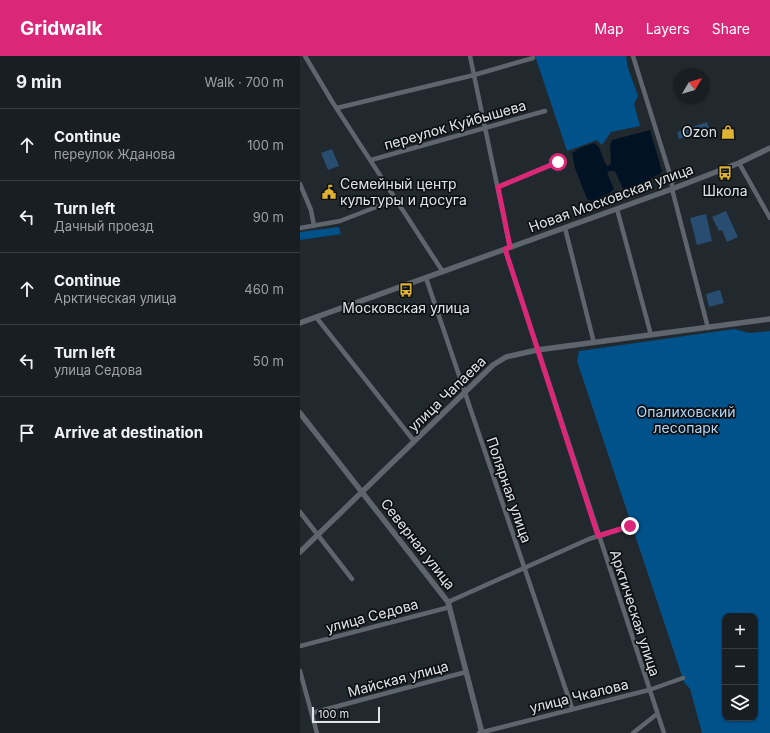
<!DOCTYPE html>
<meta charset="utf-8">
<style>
body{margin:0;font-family:Inter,sans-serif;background:#22272a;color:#f1f3f6}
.controls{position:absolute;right:12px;bottom:12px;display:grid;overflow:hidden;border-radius:8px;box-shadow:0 1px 3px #0004}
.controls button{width:36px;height:36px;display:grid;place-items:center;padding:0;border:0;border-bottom:1px solid #373c40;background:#191e22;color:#f1f3f6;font:20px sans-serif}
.compass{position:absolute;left:374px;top:12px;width:36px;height:36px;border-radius:50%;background:#191e22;box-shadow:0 1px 3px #0004;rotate:52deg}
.scale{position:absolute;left:12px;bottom:10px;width:68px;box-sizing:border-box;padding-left:4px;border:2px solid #e0e4e8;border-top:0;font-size:11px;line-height:14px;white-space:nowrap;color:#e0e4e8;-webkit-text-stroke:3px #0d1013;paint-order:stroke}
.stop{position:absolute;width:12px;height:12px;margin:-9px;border:3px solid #db2777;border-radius:50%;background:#fff}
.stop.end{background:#db2777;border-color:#fff;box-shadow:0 1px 4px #0008}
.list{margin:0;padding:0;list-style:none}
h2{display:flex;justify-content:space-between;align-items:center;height:52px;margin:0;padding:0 16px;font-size:17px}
h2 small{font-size:13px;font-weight:400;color:#9fa2a5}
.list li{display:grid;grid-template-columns:26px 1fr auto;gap:12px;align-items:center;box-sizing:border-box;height:72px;padding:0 16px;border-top:1px solid #373c40}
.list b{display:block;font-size:15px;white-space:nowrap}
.list p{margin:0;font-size:13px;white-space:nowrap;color:#9fa2a5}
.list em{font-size:13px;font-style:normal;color:#9fa2a5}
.icon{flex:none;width:22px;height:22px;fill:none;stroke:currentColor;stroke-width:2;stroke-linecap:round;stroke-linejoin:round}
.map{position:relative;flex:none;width:470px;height:677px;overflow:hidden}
header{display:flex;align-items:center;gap:24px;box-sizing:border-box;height:56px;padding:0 20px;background:#db2777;color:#fff}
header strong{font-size:19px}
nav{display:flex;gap:22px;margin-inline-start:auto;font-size:14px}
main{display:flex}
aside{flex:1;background:#191e22}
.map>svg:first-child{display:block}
.green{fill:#284d70}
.forest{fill:#01518a;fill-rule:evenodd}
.water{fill:#011224}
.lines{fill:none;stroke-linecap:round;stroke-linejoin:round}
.minor{stroke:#5e656c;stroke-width:4.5}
.tertiary{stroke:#5e656c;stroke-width:5.5}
.route{stroke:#db2777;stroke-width:5}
.labels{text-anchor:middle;stroke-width:3.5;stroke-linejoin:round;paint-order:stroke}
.street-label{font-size:14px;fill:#e0e4e8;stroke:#0d1013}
.poi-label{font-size:14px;fill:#e0e4e8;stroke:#0d1013}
.park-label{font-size:14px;fill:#b4d5f6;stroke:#0d1013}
</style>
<header>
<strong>Gridwalk</strong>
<nav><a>Map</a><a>Layers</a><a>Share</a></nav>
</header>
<main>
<aside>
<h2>9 min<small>Walk · 700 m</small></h2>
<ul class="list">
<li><svg class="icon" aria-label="ahead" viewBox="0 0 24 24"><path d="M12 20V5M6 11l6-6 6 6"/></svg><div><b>Continue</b><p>переулок Жданова</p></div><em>100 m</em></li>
<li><svg class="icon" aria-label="left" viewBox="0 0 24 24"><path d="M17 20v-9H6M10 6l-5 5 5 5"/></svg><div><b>Turn left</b><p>Дачный проезд</p></div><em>90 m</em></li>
<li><svg class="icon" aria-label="ahead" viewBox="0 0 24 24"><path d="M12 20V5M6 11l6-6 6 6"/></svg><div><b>Continue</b><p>Арктическая улица</p></div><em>460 m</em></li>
<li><svg class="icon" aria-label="left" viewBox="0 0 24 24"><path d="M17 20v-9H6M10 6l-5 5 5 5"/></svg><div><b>Turn left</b><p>улица Седова</p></div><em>50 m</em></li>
<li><svg class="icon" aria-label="arrive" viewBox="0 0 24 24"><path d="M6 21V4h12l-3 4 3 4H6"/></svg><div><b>Arrive at destination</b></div></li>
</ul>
</aside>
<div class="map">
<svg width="470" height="677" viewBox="0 0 470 677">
<rect width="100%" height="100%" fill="#21282e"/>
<path class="green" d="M407,66L410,74L379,83L377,76Z
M32,93L39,110L28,114L21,97Z
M426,155L438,181L427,186L422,174L419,175L412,161Z
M406,158L412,185L397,189L390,162Z
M420,234L424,247L409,251L406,238Z"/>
<path class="forest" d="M235,0H326L328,12L338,40L334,48L340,70L311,76L302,89L297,84L267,95Z
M39,171L41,178L0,184V176Z
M434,273L449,277L470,275V677H402L390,633L384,626L277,305L279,295ZM425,560H455V662H425Z"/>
<path class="water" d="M350,74L362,115L361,117L345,126L323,133L315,115H309L307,117L314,133L308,138L291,145L287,143L275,112L272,97L280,92L294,87L299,91L306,109L308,110L311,107L310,90L312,84Z"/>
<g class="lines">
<path class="minor" d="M5,0L33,47L143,216
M170,0L210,191
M333,0L372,125V133L408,272
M37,52L174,19L233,2
M71,104L245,55
M439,107L470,162
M0,128L11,154L14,170
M198,131L258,106
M317,153L351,279
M0,172L40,165L97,143
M265,172L294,287
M205,193L364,677
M126,222L272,652
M16,261L114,385
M0,456L52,523
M148,546L289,483L330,470
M0,590L150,551
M0,615L17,677
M12,657L166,616
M179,677L349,634L383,622
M333,677L357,658"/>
<path class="tertiary" d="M0,267L372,133L439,107L470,92
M0,357L148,546L182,677
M0,496L193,309L206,301L237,294L470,263"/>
</g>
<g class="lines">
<path class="route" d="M258,106L198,131L210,191L205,193L298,480L330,470"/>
</g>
<defs>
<symbol id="shop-bare" viewBox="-9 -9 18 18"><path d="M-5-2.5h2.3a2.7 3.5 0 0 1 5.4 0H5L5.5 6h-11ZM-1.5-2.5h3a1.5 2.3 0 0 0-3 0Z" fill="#deb133" stroke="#0d1013" stroke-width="2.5" paint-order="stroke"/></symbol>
<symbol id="bus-bare" viewBox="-9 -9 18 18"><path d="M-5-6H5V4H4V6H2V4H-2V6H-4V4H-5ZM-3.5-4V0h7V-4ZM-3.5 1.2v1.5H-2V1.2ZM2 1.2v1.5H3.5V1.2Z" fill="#deb133" stroke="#0d1013" stroke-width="2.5" paint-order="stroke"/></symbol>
<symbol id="civic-bare" viewBox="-9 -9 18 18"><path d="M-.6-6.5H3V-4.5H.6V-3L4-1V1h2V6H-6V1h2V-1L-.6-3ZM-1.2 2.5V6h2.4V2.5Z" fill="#deb133" stroke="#0d1013" stroke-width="2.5" paint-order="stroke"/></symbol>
</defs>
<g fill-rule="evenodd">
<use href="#shop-bare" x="418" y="66" width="20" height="20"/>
<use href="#bus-bare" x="415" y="107" width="20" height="20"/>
<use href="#civic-bare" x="19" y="126" width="20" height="20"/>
<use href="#bus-bare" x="96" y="224" width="20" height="20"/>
</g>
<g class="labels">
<g class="street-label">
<text transform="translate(155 69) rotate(-16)" y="5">переулок Куйбышева</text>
<text transform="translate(311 142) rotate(-20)" y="5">Новая Московская улица</text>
<text transform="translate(147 338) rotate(-44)" y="5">улица Чапаева</text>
<text transform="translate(209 434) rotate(71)" y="5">Полярная улица</text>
<text transform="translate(118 488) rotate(52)" y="5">Северная улица</text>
<text transform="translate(335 557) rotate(72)" y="5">Арктическая улица</text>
<text transform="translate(72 560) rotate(-15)" y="5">улица Седова</text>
<text transform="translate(98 623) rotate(-15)" y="5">Майская улица</text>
<text transform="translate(279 640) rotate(-14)" y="5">улица Чкалова</text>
</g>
<g class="poi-label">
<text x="417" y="81" text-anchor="end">Ozon</text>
<text x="40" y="133" text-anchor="start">Семейный центр<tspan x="40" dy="16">культуры и досуга</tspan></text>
<text x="425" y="140">Школа</text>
<text x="106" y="257">Московская улица</text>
</g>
<g class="park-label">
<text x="386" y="361">Опалиховский<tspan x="386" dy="16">лесопарк</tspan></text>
</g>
</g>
</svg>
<div class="controls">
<button>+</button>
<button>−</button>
<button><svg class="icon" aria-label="layers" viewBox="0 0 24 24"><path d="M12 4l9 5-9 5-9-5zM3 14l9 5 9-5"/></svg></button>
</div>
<svg class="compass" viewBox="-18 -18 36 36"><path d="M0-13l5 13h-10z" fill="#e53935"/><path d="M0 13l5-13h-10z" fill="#9fa2a5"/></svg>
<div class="scale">100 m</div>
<div class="stop" style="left:258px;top:106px"></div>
<div class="stop end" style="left:330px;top:470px"></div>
</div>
</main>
